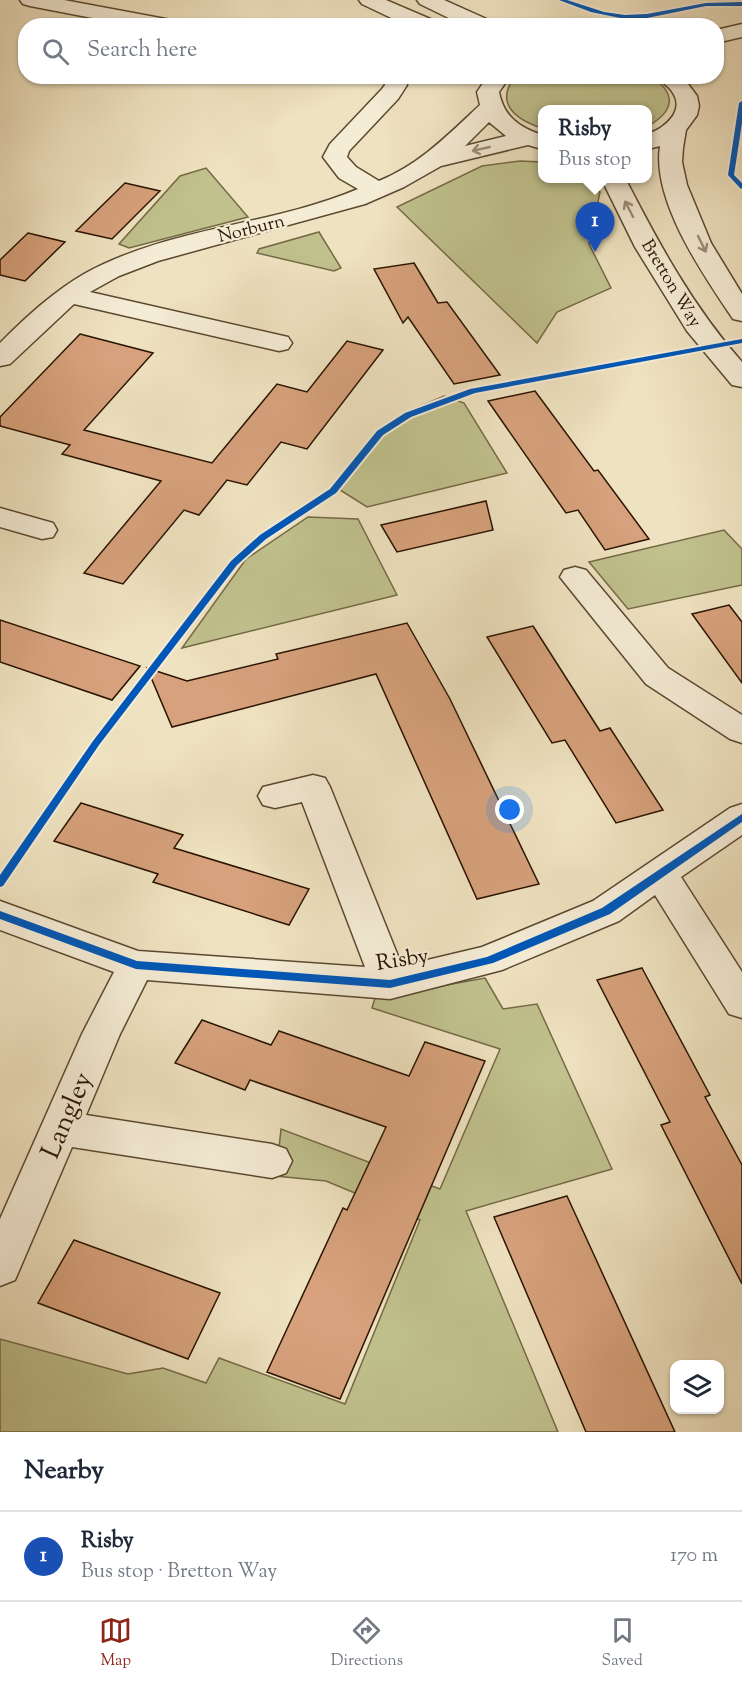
<!DOCTYPE html>
<meta charset="utf-8">
<style>
body{margin:0;font-family:"Sorts Mill Goudy",serif;background:#f6f6f7;color:#1f2937}
.controls{position:absolute;right:18px;bottom:18px;display:grid;overflow:hidden;border-radius:12px;box-shadow:0 2px 4px #0004}
.controls button{width:54px;height:54px;display:grid;place-items:center;padding:0;border:0;border-bottom:2px solid #e0e1e3;background:#fff;color:#1f2937;font:30px sans-serif}
.you{position:absolute;left:510px;top:810px;width:21px;height:21px;margin:-15px;border:4px solid #fff;border-radius:50%;background:#1a73e8;box-shadow:0 0 0 9px #1a73e833}
.badge{display:grid;place-items:center;width:39px;height:39px;border-radius:50%;background:#8f2418;color:#fff;font-size:20px;font-weight:700}
.pin{position:absolute;translate:-50% -50px;filter:drop-shadow(0 2px 3px #0008)}
.pin::after{content:'';position:absolute;top:32px;width:21px;height:18px;background:inherit;clip-path:polygon(0 0,100% 0,50% 100%)}
.popup{position:absolute;left:538px;top:105px;width:114px;height:78px;box-sizing:border-box;display:grid;place-content:center;border-radius:12px;background:#fff;filter:drop-shadow(0 2px 4px #0005);font-size:20px;white-space:nowrap;color:#747a83}
.popup b{font-size:22px;color:#1f2937}
.popup::after{content:'';position:absolute;left:50%;top:100%;margin-left:-12px;border:12px solid transparent;border-top-color:#fff}
.list{margin:0;padding:0;list-style:none}
h2{display:flex;justify-content:space-between;align-items:center;height:78px;margin:0;padding:0 24px;font-size:26px}
h2 small{font-size:20px;font-weight:400;color:#747a83}
.list li{display:grid;grid-template-columns:39px 1fr auto;gap:18px;align-items:center;box-sizing:border-box;height:90px;padding:0 24px;border-top:2px solid #e0e1e3}
.list b{display:block;font-size:22px;white-space:nowrap}
.list p{margin:0;font-size:20px;white-space:nowrap;color:#747a83}
.list em{font-size:20px;font-style:normal;color:#747a83}
.icon{flex:none;width:33px;height:33px;fill:none;stroke:currentColor;stroke-width:2;stroke-linecap:round;stroke-linejoin:round}
.map{position:relative;flex:none;width:742px;height:1432px;overflow:hidden}
.search{position:absolute;background:#fff;box-shadow:0 2px 4px #0004;left:18px;right:18px;top:18px;height:66px;display:flex;align-items:center;gap:15px;box-sizing:border-box;padding:0 21px;border-radius:24px;color:#747a83;font-size:22px}
.sheet{height:168px;background:#fff}
nav{display:flex;justify-content:space-around;align-items:center;box-sizing:border-box;height:84px;border-top:2px solid #e0e1e3;background:#fff;font-size:16px;color:#747a83}
nav a{display:grid;justify-items:center;gap:3px}
nav .on{color:#8f2418}
.map>svg:first-child{display:block}
.green{fill:#c0c18d;stroke:#756a46;stroke-width:1.5}
.building{fill:#d6a17c;stroke:#2a1400;stroke-width:1.5}
.lines{fill:none;stroke-linecap:round;stroke-linejoin:round}
.minor-casing{stroke:#5b4830;stroke-width:3}
.minor{fill:#f5ecd6;fill-rule:evenodd}
.cycleway-casing{stroke:#f5ecd6;stroke-width:4}
.cycleway{fill:#0057b8;fill-rule:evenodd}
.oneway{stroke:#9a8b76}
.labels{text-anchor:middle;stroke-width:4.5;stroke-linejoin:round;paint-order:stroke}
.far-street-label{font-size:18px;fill:#2a1400;stroke:#f5ecd6}
.street-label{font-size:22px;fill:#2a1400;stroke:#f5ecd6}
.near-street-label{font-size:27px;fill:#2a1400;stroke:#f5ecd6}
</style>
<div class="map">
<svg width="742" height="1432" viewBox="0 0 742 1432">
<rect width="100%" height="100%" fill="#efe2c0"/>
<filter id="stains"><feTurbulence type="fractalNoise" baseFrequency=".00333" numOctaves="4"/><feColorMatrix values="0 0 0 0 .2 0 0 0 0 .09 0 0 0 0 .02 0 0 0 .5 -.17"/></filter>
<radialGradient id="worn" r=".72"><stop offset=".6" stop-color="#630" stop-opacity="0"/><stop offset="1" stop-color="#630" stop-opacity=".3"/></radialGradient>
<path class="green" d="M515,77H652C678,95 673,112 648,126V110H542V128C516,120 494,103 515,77Z
M520,161L542,162V178L586,179L600,192L589,244L611,288L557,312L537,343L397,207L482,166Z
M206,168L248,217L129,248L119,244L180,176Z
M319,232L341,268L334,271L257,253L259,249Z
M444,396L464,403L507,473L367,507L340,490L379,430L402,414Z
M308,517L358,519L397,595L182,648L246,559Z
M724,530L742,549V585L628,609L589,562Z
M485,978L503,1009L537,1004L612,1169L466,1211L558,1432H0V1339L128,1374L163,1368L206,1383L219,1358L345,1404L420,1220L326,1181L276,1176L281,1129L440,1189L500,1049L372,1008L375,998Z"/>
<path class="building" d="M125,183L160,191L112,239L76,231Z
M28,233L65,242L25,281L0,275V260Z
M414,263L438,303L447,302L500,375L454,384L408,317L403,323L374,269Z
M80,334L153,353L84,430L212,463L277,384L307,392L347,341L383,350L307,449L281,442L247,485L227,480L199,515L184,510L123,584L84,573L161,481L62,454L70,445L0,426V417Z
M535,391L594,471L598,470L649,539L605,550L578,510L566,513L488,401Z
M486,501L493,530L397,552L381,525Z
M729,605L742,622V683L692,614Z
M0,620L140,666L112,700L0,662Z
M407,623L450,699L539,884L477,899L376,674L172,727L147,668L187,681L278,659L276,654Z
M533,626L600,731L610,728L663,810L616,823L565,740L552,743L487,637Z
M81,803L183,835L174,848L309,889L289,925L153,882L158,874L54,841Z
M642,968L710,1095L705,1097L742,1165V1284L661,1125L670,1122L597,980Z
M202,1020L271,1045L279,1031L409,1076L425,1042L485,1061L340,1399L267,1372L343,1208L347,1210L386,1127L250,1080L245,1090L175,1063Z
M567,1196L675,1432H586L494,1217Z
M74,1240L220,1293L188,1359L38,1303Z"/>
<g class="lines">
<defs>
<path id="minor" d="M20,0H64L171,20L179,21L181,26H134L30,6L23,4Z
M359,0H386L435,21L437,26H408L362,4Z
M417,0H444L491,21L493,26H465L420,4Z
M742,24V37L716,43V30Z
M383,76H405L407,85L398,99L349,151L347,157L356,167L379,181C420,164 448,135 480,105L477,92L488,76H510L499,92C504,117 519,127 542,135V149L528,145L441,166L404,187L365,204L158,261L119,276L90,292L288,337L292,343L288,349L279,351L74,304L10,364L0,366V343C26,317 53,292 84,274C168,227 271,226 358,189L339,178L323,157L330,144L382,89L385,85ZM489,122L506,136L465,146Z
M657,76H682L697,96L699,106L697,115L686,130L683,148L682,162L687,185L711,243L742,294V321L733,319L729,313C700,270 652,199 660,146L648,149V134C665,128 687,110 671,90C667,85 661,82 657,76Z
M601,178H625C659,244 693,307 742,362V387L732,385L687,331L635,247Z
M0,508L53,523L57,530L53,537L42,539L0,527Z
M575,567L586,570L668,668L742,715V743L730,739L646,684L560,577L564,570Z
M313,775L325,778L330,787L402,966L482,947L593,901L730,808L742,804V835L681,877L742,972V1018L729,1014L655,895L619,921L502,970L390,999L147,980L120,1034L86,1115L272,1144L286,1149L292,1161L286,1173L272,1178L72,1147L15,1280L0,1286V1219L82,1034L114,972L0,930V901L138,951L365,967L302,802L275,808L263,805L258,796L263,787Z"/>
</defs>
<use href="#minor" class="minor-casing"/>
<use href="#minor" class="minor"/>
<defs>
<path id="cycleway" d="M559,0H567L604,12L625,15L647,14L706,3L742,2V6H706L647,18L625,19L591,12Z
M742,101V123L734,175L742,183V189L740,188L728,175L739,103Z
M742,339V343L475,393L411,417L383,435L336,493L266,539L237,565L99,745L3,886L0,887V875L93,741L231,561L260,535L330,489L377,431L405,413L470,389Z
M742,814V822L610,914L493,963L390,988L136,969L0,919V911L137,961L390,980L487,957L602,908Z"/>
</defs>
<use href="#cycleway" class="cycleway-casing"/>
<use href="#cycleway" class="cycleway"/>
</g>
<defs><path id="oneway-shaft" d="M-6 0H5M1.5-3L5.5 0L1.5 3" fill="none" stroke-width="1.6" stroke-linecap="round" stroke-linejoin="round" transform="scale(1.5)"/></defs>
<g class="oneway">
<use href="#oneway-shaft" transform="translate(481 149) rotate(167)"/>
<use href="#oneway-shaft" transform="translate(629 209) rotate(-117)"/>
<use href="#oneway-shaft" transform="translate(702 244) rotate(64)"/>
</g>
<g class="labels">
<g class="far-street-label">
<text transform="translate(251 228) rotate(-14)" y="6">Norburn</text>
<text transform="translate(672 283) rotate(59)" y="6">Bretton Way</text>
</g>
<g class="street-label">
<text transform="translate(402 958) rotate(-9)" y="8">Risby</text>
</g>
<g class="near-street-label">
<text transform="translate(66 1115) rotate(-67)" y="9">Langley</text>
</g>
</g>
<rect width="100%" height="100%" filter="url(#stains)"/>
<rect width="100%" height="100%" fill="url(#worn)"/>
</svg>
<div class="controls">
<button><svg class="icon" aria-label="layers" viewBox="0 0 24 24"><path d="M12 4l9 5-9 5-9-5zM3 14l9 5 9-5"/></svg></button>
</div>
<div class="you"></div>
<div class="pin badge" style="left:595px;top:252px;background:#1a4fb4">1</div>
<div class="popup"><b>Risby</b>Bus stop</div>
<div class="search"><svg class="icon" aria-label="search" viewBox="0 0 24 24"><circle cx="10" cy="10" r="6"/><path d="M15 15l6 6"/></svg>Search here</div>
</div>
<section class="sheet">
<h2>Nearby<small></small></h2>
<ul class="list">
<li><span class="badge" style="background:#1a4fb4">1</span><div><b>Risby</b><p>Bus stop · Bretton Way</p></div><em>170 m</em></li>
</ul>
</section>
<nav>
<a class="on"><svg class="icon" aria-label="map" viewBox="0 0 24 24"><path d="M3 6l6-2 6 2 6-2v14l-6 2-6-2-6 2zM9 4v14M15 6v14"/></svg>Map</a>
<a><svg class="icon" aria-label="directions" viewBox="0 0 24 24"><path d="M12 3l9 9-9 9-9-9zM9 14v-3h6M13 9l2 2-2 2"/></svg>Directions</a>
<a><svg class="icon" aria-label="saved" viewBox="0 0 24 24"><path d="M7 4h10v16l-5-4-5 4z"/></svg>Saved</a>
</nav>
